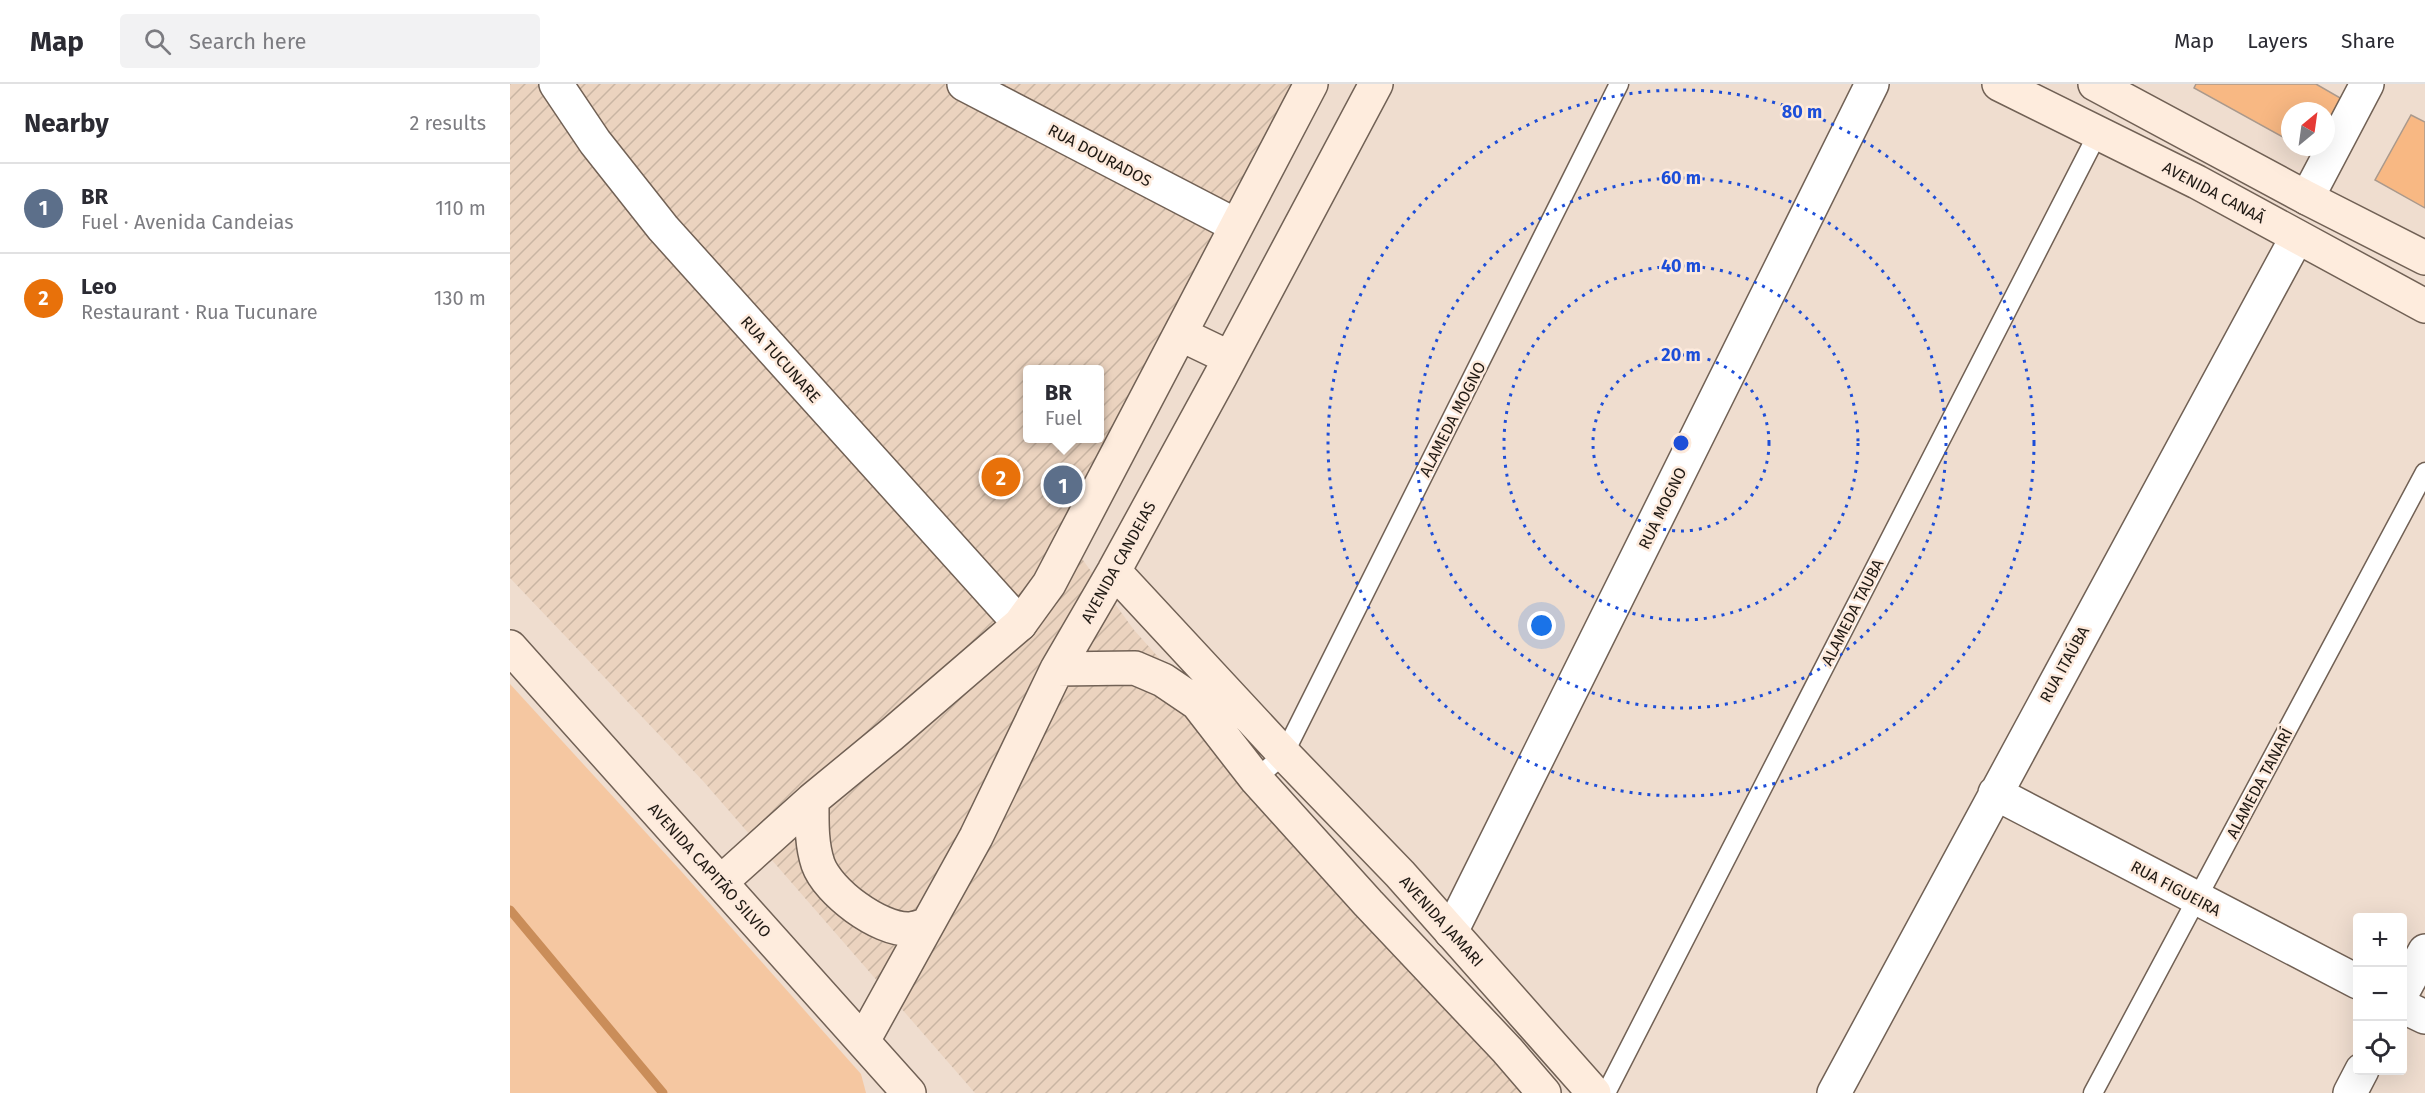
<!DOCTYPE html>
<meta charset="utf-8">
<style>
body{margin:0;font-family:"Fira Sans",sans-serif;background:#f2f2f3;color:#2b2b33}
.controls{position:absolute;right:18px;bottom:18px;display:grid;overflow:hidden;border-radius:6px;box-shadow:0 6px 24px #0002}
.controls button{width:54px;height:54px;display:grid;place-items:center;padding:0;border:0;border-bottom:2px solid #e1e1e2;background:#fff;color:#2b2b33;font:30px sans-serif}
.compass{position:absolute;left:1771px;top:18px;width:54px;height:54px;border-radius:50%;background:#fff;box-shadow:0 6px 24px #0002;rotate:29deg}
.you{position:absolute;left:1032px;top:542px;width:21px;height:21px;margin:-15px;border:4px solid #fff;border-radius:50%;background:#1a73e8;box-shadow:0 0 0 9px #1a73e833}
.badge{display:grid;place-items:center;width:39px;height:39px;border-radius:50%;background:#d93025;color:#fff;font-size:20px;font-weight:700}
.pin{position:absolute;translate:-50% -50%;border:3px solid #fff;box-shadow:0 2px 6px #0006}
.popup{position:absolute;left:513px;top:281px;width:81px;height:78px;box-sizing:border-box;display:grid;place-content:center;border-radius:6px;background:#fff;filter:drop-shadow(0 2px 4px #0005);font-size:20px;white-space:nowrap;color:#7c7c81}
.popup b{font-size:22px;color:#2b2b33}
.popup::after{content:'';position:absolute;left:50%;top:100%;margin-left:-12px;border:12px solid transparent;border-top-color:#fff}
.list{margin:0;padding:0;list-style:none}
h2{display:flex;justify-content:space-between;align-items:center;height:78px;margin:0;padding:0 24px;font-size:26px}
h2 small{font-size:20px;font-weight:400;color:#7c7c81}
.list li{display:grid;grid-template-columns:39px 1fr auto;gap:18px;align-items:center;box-sizing:border-box;height:90px;padding:0 24px;border-top:2px solid #e1e1e2}
.list b{display:block;font-size:22px;white-space:nowrap}
.list p{margin:0;font-size:20px;white-space:nowrap;color:#7c7c81}
.list em{font-size:20px;font-style:normal;color:#7c7c81}
.icon{flex:none;width:33px;height:33px;fill:none;stroke:currentColor;stroke-width:2;stroke-linecap:round;stroke-linejoin:round}
.map{position:relative;flex:none;width:1915px;height:1009px;overflow:hidden}
header{display:flex;align-items:center;gap:36px;box-sizing:border-box;height:84px;padding:0 30px;background:#fff;border-bottom:2px solid #e1e1e2}
header strong{font-size:28px}
nav{display:flex;gap:33px;margin-inline-start:auto;font-size:21px}
.search{width:420px;height:54px;background:#f2f2f3;display:flex;align-items:center;gap:15px;box-sizing:border-box;padding:0 21px;border-radius:6px;color:#7c7c81;font-size:22px}
main{display:flex}
aside{flex:1;background:#fff}
.map>svg:first-child{display:block}
.industrial{fill:url(#industrial-furrows);fill-rule:evenodd}
.grass{fill:#f5c7a1}
.lines{fill:none;stroke-linecap:round;stroke-linejoin:round}
.stream{stroke:#ca8d59;stroke-width:9}
.building{fill:#f8b883;stroke:#aa998c;stroke-width:1.5}
.service-casing{stroke:#716155;stroke-width:21}
.minor-casing{stroke:#716155;stroke-width:36}
.secondary-casing{stroke:#716155;stroke-width:36}
.service{stroke:#fff;stroke-width:18}
.minor{stroke:#fff;stroke-width:33}
.secondary{stroke:#feecdd;stroke-width:33}
.ring{fill:none;stroke:#1d4ed8;stroke-width:3;stroke-dasharray:3 6}
.labels{text-anchor:middle;stroke-width:5;stroke-linejoin:round;paint-order:stroke}
.street-label{font-size:16px;fill:#1f1913;stroke:#fdeadc}
.centre{fill:#1d4ed8;stroke:#fdeadc;stroke-width:3}
.ring-label{font-size:18px;text-anchor:middle;font-weight:bold;fill:#1d4ed8;stroke:#fdeadc;stroke-width:5;stroke-linejoin:round;paint-order:stroke}
</style>
<header>
<strong>Map</strong>
<div class="search"><svg class="icon" aria-label="search" viewBox="0 0 24 24"><circle cx="10" cy="10" r="6"/><path d="M15 15l6 6"/></svg>Search here</div>
<nav><a>Map</a><a>Layers</a><a>Share</a></nav>
</header>
<main>
<aside>
<h2>Nearby<small>2 results</small></h2>
<ul class="list">
<li><span class="badge" style="background:#5c6f8a">1</span><div><b>BR</b><p>Fuel · Avenida Candeias</p></div><em>110 m</em></li>
<li><span class="badge" style="background:#e8710a">2</span><div><b>Leo</b><p>Restaurant · Rua Tucunare</p></div><em>130 m</em></li>
</ul>
</aside>
<div class="map">
<svg width="1915" height="1009" viewBox="0 0 1915 1009">
<defs>
<pattern id="industrial-furrows" width="10" height="10" patternUnits="userSpaceOnUse" patternTransform="scale(1.5)"><rect width="10" height="10" fill="#ebd3bf"/><path d="M-1 1l2-2M0 10L10 0M9 11l2-2" fill="none" stroke="#c9b5a3"/></pattern>
</defs>
<rect width="100%" height="100%" fill="#efddcf"/>
<path class="industrial" d="M0,0H820L570,472L624,546L1038,1009H465L193,697L0,494ZM517,286H589V354H517Z"/>
<path class="grass" d="M0,600L171,787L351,990L356,1009H0Z"/>
<g class="lines">
<path class="stream" d="M0,826L153,1009"/>
</g>
<path class="building" d="M1686,0H1806L1832,15L1816,43V27H1780V57L1684,4Z
M1901,31L1915,38V124L1865,96Z
M1791,63H1805L1802,69Z"/>
<g class="lines">
<defs>
<path id="service" d="M746,695L774,670L1109,0
M1096,1009L1589,47
M1583,1009L1915,388"/>
<path id="minor" d="M46,0L85,58L153,144L510,540
M454,0L725,141
M1797,114L1857,0
M1485,709L1848,898
M941,848L1362,0
M1892,909L1915,867
M1892,922L1915,933
M1324,1009L1787,153
M1840,1009L1852,986"/>
<path id="secondary" d="M1489,0L1687,98L1915,222
M1585,0L1797,114L1915,174
M670,250L720,274
M604,487L774,670L890,790L1084,1009
M0,563L399,1009
M547,585L625,584L653,596L687,619L746,695L858,819L997,966L1034,1009
M302,716C302,737 301,759 308,780C318,808 369,846 399,845C405,845 411,842 417,841
M211,798L302,716L381,651L510,540L539,500L801,0
M353,957L466,753L547,585L604,487L710,293L866,0"/>
</defs>
<use href="#service" class="service-casing"/>
<use href="#minor" class="minor-casing"/>
<use href="#secondary" class="secondary-casing"/>
<use href="#service" class="service"/>
<use href="#minor" class="minor"/>
<use href="#secondary" class="secondary"/>
</g>
<g class="ring">
<circle cx="1171" cy="359" r="88"/>
<circle cx="1171" cy="359" r="177"/>
<circle cx="1171" cy="359" r="265"/>
<circle cx="1171" cy="359" r="353"/>
</g>
<g class="labels">
<g class="street-label">
<text transform="translate(590 71) rotate(28)" y="6">RUA DOURADOS</text>
<text transform="translate(1704 108) rotate(28)" y="6">AVENIDA CANAÃ</text>
<text transform="translate(271 275) rotate(48)" y="6">RUA TUCUNARE</text>
<text transform="translate(942 335) rotate(-63)" y="6">ALAMEDA MOGNO</text>
<text transform="translate(1152 424) rotate(-64)" y="6">RUA MOGNO</text>
<text transform="translate(608 478) rotate(-61)" y="6">AVENIDA CANDEIAS</text>
<text transform="translate(1342 528) rotate(-63)" y="6">ALAMEDA TAUBA</text>
<text transform="translate(1554 580) rotate(-61)" y="6">RUA ITAÚBA</text>
<text transform="translate(1749 699) rotate(-62)" y="6">ALAMEDA TANARÍ</text>
<text transform="translate(200 786) rotate(48)" y="6">AVENIDA CAPITÃO SILVIO</text>
<text transform="translate(1666 804) rotate(28)" y="6">RUA FIGUEIRA</text>
<text transform="translate(932 837) rotate(48)" y="6">AVENIDA JAMARI</text>
</g>
</g>
<circle cx="1171" cy="359" r="9" class="centre"/>
<g class="ring-label">
<text x="1292" y="34">80 m</text>
<text x="1171" y="100">60 m</text>
<text x="1171" y="188">40 m</text>
<text x="1171" y="277">20 m</text>
</g>
</svg>
<div class="controls">
<button>+</button>
<button>−</button>
<button><svg class="icon" aria-label="locate" viewBox="0 0 24 24"><circle cx="12" cy="12" r="6"/><path d="M12 2v4M12 18v4M2 12h4M18 12h4"/></svg></button>
</div>
<svg class="compass" viewBox="-18 -18 36 36"><path d="M0-13l5 13h-10z" fill="#e53935"/><path d="M0 13l5-13h-10z" fill="#7c7c81"/></svg>
<div class="you"></div>
<div class="pin badge" style="left:553px;top:401px;background:#5c6f8a">1</div>
<div class="popup"><b>BR</b>Fuel</div>
<div class="pin badge" style="left:491px;top:393px;background:#e8710a">2</div>
</div>
</main>
